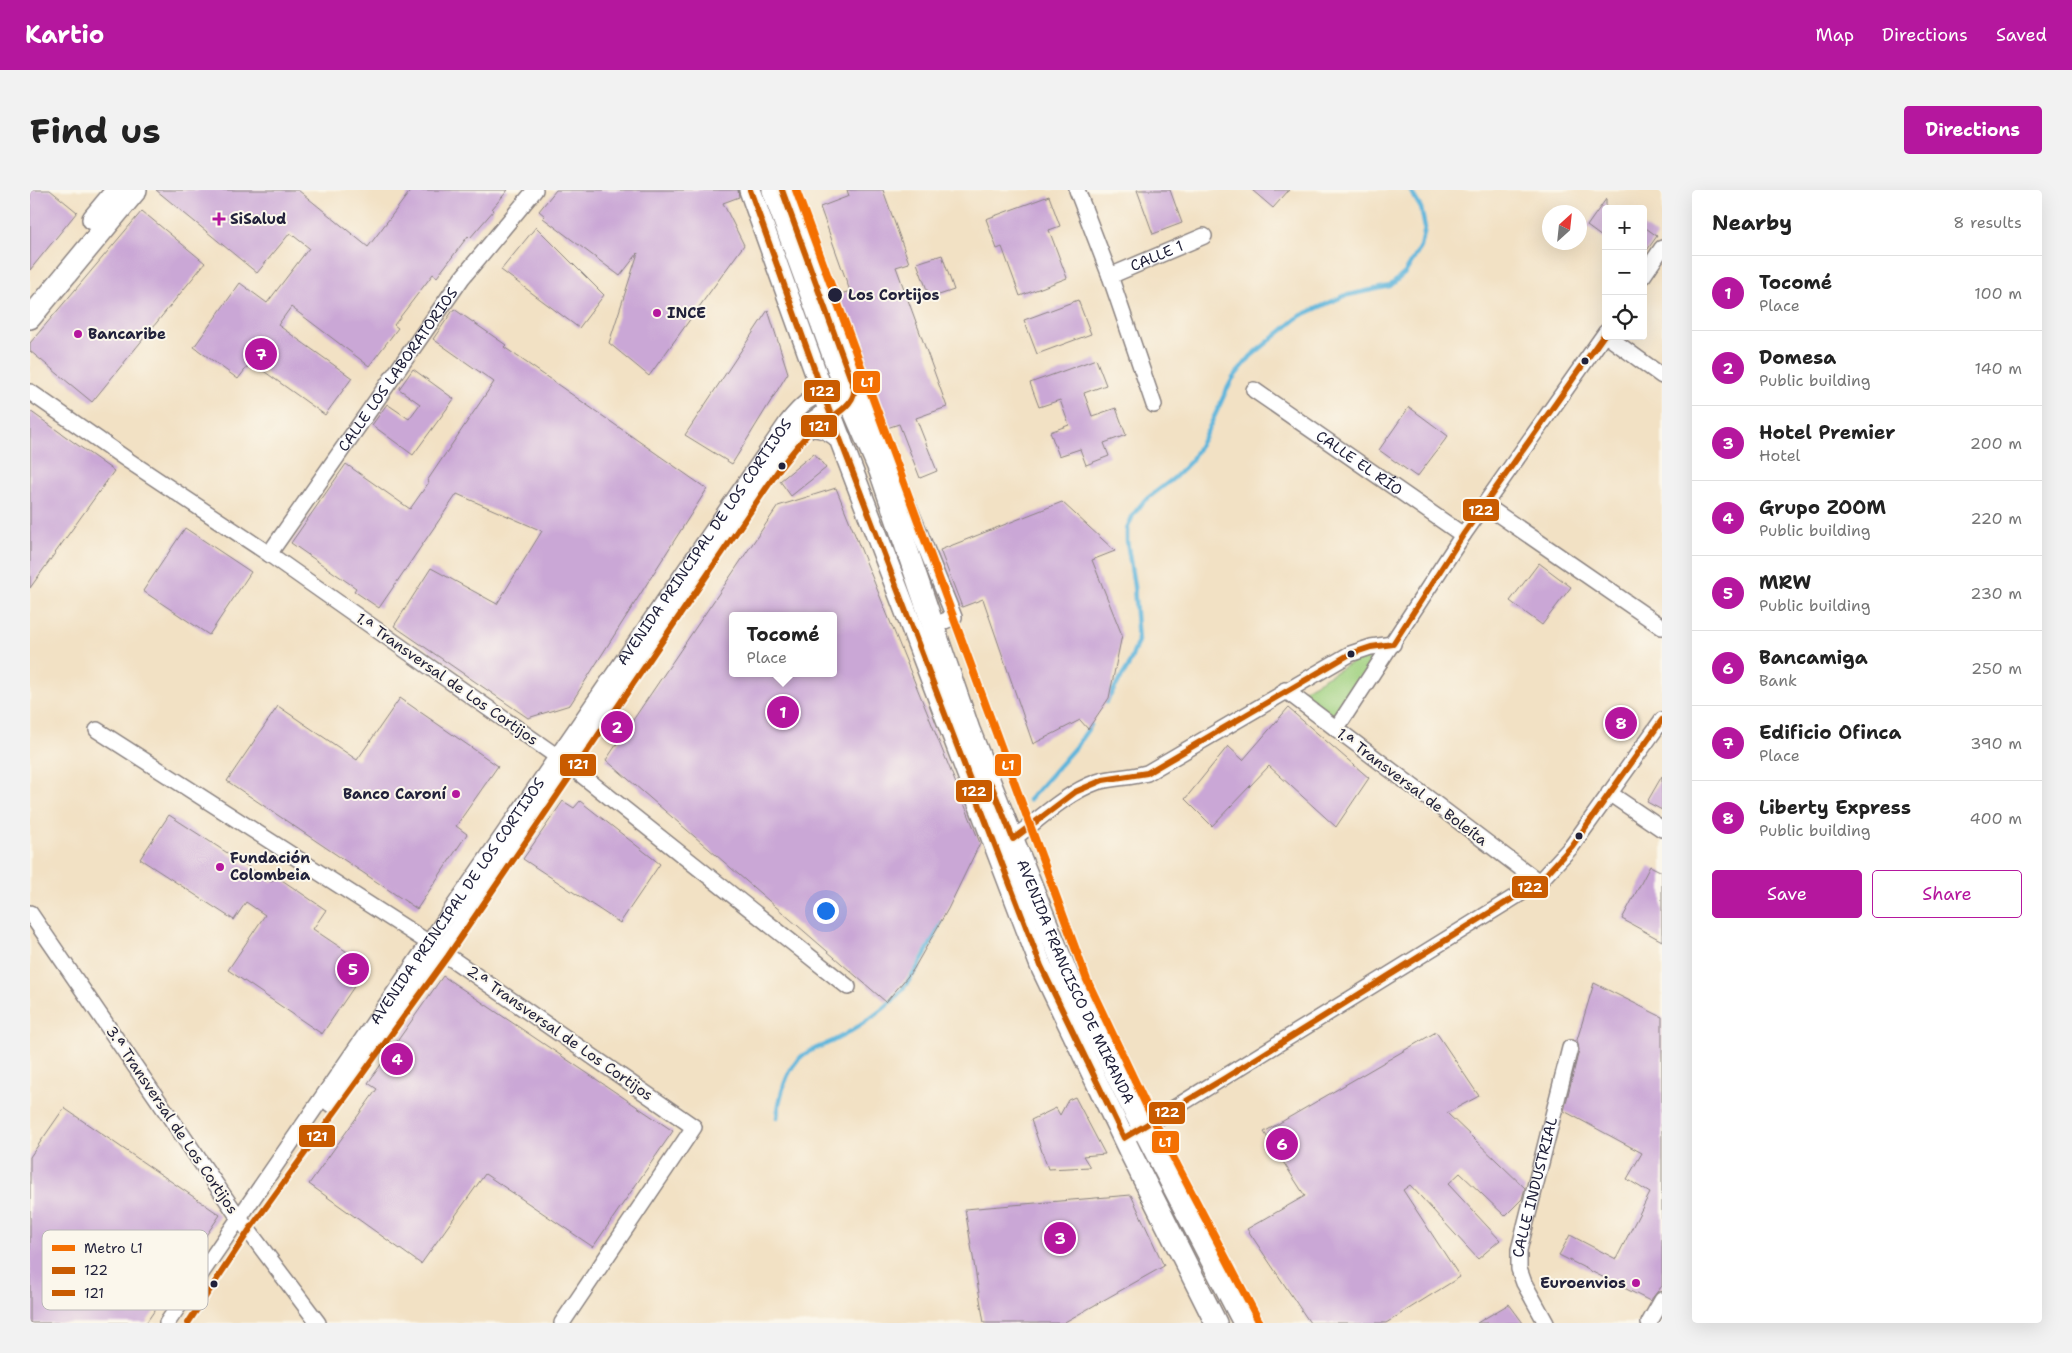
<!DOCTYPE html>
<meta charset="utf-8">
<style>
body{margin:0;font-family:"Shantell Sans",sans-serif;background:#f2f2f2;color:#222}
.controls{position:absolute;right:15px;top:15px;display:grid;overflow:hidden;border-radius:5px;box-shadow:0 5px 20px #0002}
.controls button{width:45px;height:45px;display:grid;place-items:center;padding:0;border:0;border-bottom:1px solid #e0e0e0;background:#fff;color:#222;font:25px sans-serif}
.compass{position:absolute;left:1512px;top:15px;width:45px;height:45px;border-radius:50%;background:#fff;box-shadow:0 5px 20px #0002;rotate:27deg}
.you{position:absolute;left:795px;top:720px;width:18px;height:18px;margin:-12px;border:4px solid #fff;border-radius:50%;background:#1a73e8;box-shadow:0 0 0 8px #1a73e833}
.badge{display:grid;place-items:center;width:32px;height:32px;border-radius:50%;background:#b5179e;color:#fff;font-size:16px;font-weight:700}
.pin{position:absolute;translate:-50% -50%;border:2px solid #fff;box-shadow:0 1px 5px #0006}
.popup{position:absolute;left:699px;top:422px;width:108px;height:65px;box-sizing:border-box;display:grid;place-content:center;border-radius:5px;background:#fff;filter:drop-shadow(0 1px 4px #0005);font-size:16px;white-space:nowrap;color:#767676}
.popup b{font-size:19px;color:#222}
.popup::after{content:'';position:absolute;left:50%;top:100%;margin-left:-10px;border:10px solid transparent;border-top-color:#fff}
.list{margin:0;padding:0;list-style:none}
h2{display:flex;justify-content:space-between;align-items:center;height:65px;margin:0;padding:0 20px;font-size:21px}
h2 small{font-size:16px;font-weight:400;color:#767676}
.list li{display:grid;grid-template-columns:32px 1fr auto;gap:15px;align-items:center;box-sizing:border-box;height:75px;padding:0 20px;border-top:1px solid #e0e0e0}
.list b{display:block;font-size:19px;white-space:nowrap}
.list p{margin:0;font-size:16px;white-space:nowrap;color:#767676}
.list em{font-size:16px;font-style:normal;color:#767676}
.actions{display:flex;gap:10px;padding:15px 20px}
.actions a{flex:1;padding:11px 0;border:1px solid #b5179e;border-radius:5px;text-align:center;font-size:18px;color:#b5179e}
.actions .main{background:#b5179e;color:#fff}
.icon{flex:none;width:28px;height:28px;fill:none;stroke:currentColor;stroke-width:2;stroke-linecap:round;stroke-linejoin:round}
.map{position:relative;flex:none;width:1632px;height:1133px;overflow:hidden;border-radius:5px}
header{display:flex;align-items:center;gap:30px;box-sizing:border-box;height:70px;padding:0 25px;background:#b5179e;color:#fff}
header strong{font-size:24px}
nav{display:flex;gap:28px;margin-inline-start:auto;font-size:18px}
.intro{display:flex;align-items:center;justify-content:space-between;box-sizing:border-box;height:120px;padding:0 30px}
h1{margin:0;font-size:35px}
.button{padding:12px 22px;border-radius:5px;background:#b5179e;color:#fff;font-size:18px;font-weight:700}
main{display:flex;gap:30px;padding:0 30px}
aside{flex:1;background:#fff;border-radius:5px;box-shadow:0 5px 20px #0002}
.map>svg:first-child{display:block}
.green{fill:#a1d281;stroke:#627a5e}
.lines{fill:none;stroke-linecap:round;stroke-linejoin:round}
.stream{stroke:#5eb5db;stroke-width:4.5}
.building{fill:#caa7d6;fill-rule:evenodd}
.minor-casing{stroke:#8a8280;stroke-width:18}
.secondary-casing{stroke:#8a8280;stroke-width:24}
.minor{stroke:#fff;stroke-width:15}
.secondary{stroke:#fff;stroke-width:21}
.bus-1-casing{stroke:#fbf7ec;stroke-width:10}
.bus-2-casing{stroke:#fbf7ec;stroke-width:10}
.bus-1{stroke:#c95b00;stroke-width:6}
.bus-2{stroke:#c95b00;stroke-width:6}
.metro-1-casing{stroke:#fbf7ec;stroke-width:11}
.metro-1{stroke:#f47003;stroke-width:8}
.poi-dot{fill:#b5179e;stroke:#fbf7ec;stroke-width:2}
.stop-dot{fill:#22223b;stroke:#fbf7ec;stroke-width:2}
.labels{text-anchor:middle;stroke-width:4;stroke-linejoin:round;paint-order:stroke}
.poi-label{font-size:15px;font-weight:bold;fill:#22223b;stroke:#fbf7ec;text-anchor:start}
.street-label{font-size:15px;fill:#22223b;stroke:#fbf7ec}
.stop-label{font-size:15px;font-weight:bold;fill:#22223b;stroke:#fbf7ec;text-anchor:start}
.key{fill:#fbf7ec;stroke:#bab7b7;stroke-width:1}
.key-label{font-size:14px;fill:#22223b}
.line-badge{stroke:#fbf7ec;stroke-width:2}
.badge-label{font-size:14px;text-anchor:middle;font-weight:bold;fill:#fff}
</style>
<header>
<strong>Kartio</strong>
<nav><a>Map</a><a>Directions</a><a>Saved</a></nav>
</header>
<div class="intro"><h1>Find us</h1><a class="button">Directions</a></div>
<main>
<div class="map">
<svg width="1632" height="1133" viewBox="0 0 1632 1133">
<rect width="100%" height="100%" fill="#fbf7ec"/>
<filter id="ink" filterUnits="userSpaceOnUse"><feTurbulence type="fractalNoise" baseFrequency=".02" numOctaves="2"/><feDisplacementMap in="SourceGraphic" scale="10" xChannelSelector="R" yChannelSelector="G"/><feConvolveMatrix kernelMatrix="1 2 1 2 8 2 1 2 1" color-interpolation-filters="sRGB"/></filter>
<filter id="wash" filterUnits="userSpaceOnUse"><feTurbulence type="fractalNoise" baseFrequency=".0096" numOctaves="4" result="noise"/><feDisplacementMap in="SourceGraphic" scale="20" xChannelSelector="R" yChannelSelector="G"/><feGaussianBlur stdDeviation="1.12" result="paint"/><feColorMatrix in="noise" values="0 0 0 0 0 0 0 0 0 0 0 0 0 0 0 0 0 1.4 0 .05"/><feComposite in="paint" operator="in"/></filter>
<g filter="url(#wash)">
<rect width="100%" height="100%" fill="#f2e1c4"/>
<path class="green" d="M1350,466L1304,529L1268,503L1330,468Z"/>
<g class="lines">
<path class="stream" d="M1076,512L1098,477L1108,451L1104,396L1097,351V339L1103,325L1114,311L1144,288L1161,271L1178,240L1197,199L1203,188L1221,166L1270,126L1314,106L1360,96L1375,83L1391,57L1395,38L1391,18L1380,0
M999,610L1047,555L1061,535
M747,928C749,909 756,878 772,866C781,859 793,856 803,851C821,842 839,830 854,818C878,799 899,760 910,732"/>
</g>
<g id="blocks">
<path class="building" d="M0,0H20L47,22L0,80Z
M126,0H268L338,57L381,0H478L462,19L464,20L440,48L438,46L407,87L403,84L364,135L368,138L339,176L261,117L248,135L322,188L295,225L221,172L208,189L164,157L210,93L237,113L279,58L260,43L227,83Z
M526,0H708L709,7L693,13L714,55L619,186L579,153L608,63L590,86L513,28L515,26L509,21Z
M817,0H853L879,73L866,77L917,217L886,228L907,281L890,288L869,234L857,238L808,105L820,101L790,17L819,6Z
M1107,0H1140L1152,33L1123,44Z
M1222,0H1259L1243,18Z
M1019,6L1030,36L1019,40L1037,88L990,106L972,57L967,59L956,29Z
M1576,9V50L1557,36Z
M112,21L175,73L62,212L0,161V153Z
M1613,36L1627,46L1613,66Z
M506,37L574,105L549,138L471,80Z
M912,65L924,100L900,108L887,73Z
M1048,110L1061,144L1007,164L994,130Z
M424,119L476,155L474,157L677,299L540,515L498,528L364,436L401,378L467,414L512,341L427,304L349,418L324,401L326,398L261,353L316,274L380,319L399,292L397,291L464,192L403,149Z
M738,120L758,183L702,274L655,245Z
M1066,169L1076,195L1054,203L1062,226L1086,218L1096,245L1074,253L1079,266L1056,275L1050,259L1029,266L1020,242L1039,235L1030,210L1009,217L1000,193Z
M383,179L424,209L383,265L342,235L357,214L379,229L390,214L369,199Z
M1379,217L1418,246L1387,287L1349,260Z
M0,221L84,281L0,398Z
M784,263L796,278L761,306L750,291Z
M806,298L950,653L918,719L883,780L856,812L576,570L748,316ZM703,426H803V483H703Z
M1032,312L1085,361L1062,370L1092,445L1079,508L1058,539L1050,530L1003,554L953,409L932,417L910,360Z
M155,338L221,382L179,445L113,401Z
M1509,373L1541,397L1512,435L1480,411Z
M370,508L468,576L426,636L437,644L387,719L197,591L248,516L327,570Z
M1258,518L1339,588L1306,637L1239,576L1182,636L1155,609L1198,556L1213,570Z
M1632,586V620L1617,612Z
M533,611L544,618L550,611L630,674L590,733L493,669Z
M139,625L242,692L246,686L296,720L283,739L338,776L292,844L198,780L235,725L216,712L204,730L110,669Z
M1620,676L1632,682V751L1592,729Z
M413,786L643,941L563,1057L455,984L391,1074L279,994L347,899L338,893Z
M1564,793L1632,827V1096L1620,1111L1529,1065L1540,1045L1586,1069L1620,1003L1597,989L1612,963L1534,921L1549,860L1547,850Z
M1406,842L1449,906L1417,923L1495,998L1492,1009L1475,1026L1430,983L1418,994L1470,1050L1448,1069L1380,995L1373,1000L1430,1087L1356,1133H1280L1217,1039L1275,1006L1234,942Z
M1045,907L1075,964L1053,966L1060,977L1018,979L1001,930L1026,918L1030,925L1038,910Z
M34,918L190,1025L116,1133H0V967Z
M1101,1005L1134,1076L1033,1133H954L935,1019Z
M1479,1114L1493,1133H1447Z"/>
</g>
</g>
<g filter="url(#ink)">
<use href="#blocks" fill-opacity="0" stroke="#8a8280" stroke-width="1"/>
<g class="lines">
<defs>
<g id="minor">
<path d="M756,0L792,96"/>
<path d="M1047,0L1080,86L1124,215"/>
<path d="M774,85L792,96L849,248L877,312L920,417L924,427L903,436"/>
<path id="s1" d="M1080,86L1174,46"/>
<path d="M1613,86L1632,58"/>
<path d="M1577,146L1632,186"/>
<path id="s2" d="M1224,200L1433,345"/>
<path d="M0,202L99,271L239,364L539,575L818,797"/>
<path d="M1455,315L1632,437"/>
<path id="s3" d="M239,364L432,88L505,0"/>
<path d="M1255,500L1509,692"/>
<path d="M1306,539L1433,345L1576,142"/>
<path d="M67,540L399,753L664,937L532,1133"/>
<path d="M1579,603L1632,639"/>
<path d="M983,649C1008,630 1038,602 1067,592C1082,587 1100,588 1117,583L1320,464L1341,457L1363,454"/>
<path d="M0,723L209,1028L288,1133"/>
<path d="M300,914L411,761L743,273C755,258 766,240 783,229C791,223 798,221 805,213"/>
<path d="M1104,943L1509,692L1542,656L1632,530"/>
<path id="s4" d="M137,1133L757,232C771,215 780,205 802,203"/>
<path id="s5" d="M1516,1133L1494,1093L1489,1079V1060L1540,858"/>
<path d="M1619,1133L1632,1110"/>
</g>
<g id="secondary">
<path d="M720,0L799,220L1011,776L1101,964L1186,1133"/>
<path id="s6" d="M743,0L820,212L850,281L939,540L1037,784L1103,919L1214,1133"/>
<path d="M63,29L87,0"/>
<path d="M0,128L106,0"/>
<path d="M773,237C788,234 799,238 810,248"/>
</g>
</defs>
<use href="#minor" class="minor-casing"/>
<use href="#secondary" class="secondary-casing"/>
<use href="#minor" class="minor"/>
<use href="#secondary" class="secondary"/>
<defs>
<path id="bus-1" d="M720,0L799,220L1011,776L1094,948L1195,888L1509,692L1542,656L1632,530
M961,594L983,649L1045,602L1073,590L1117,583L1320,464L1341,457L1363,454L1433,345L1576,142"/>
<path id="bus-2" d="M158,1133L220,1039L418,766L750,278C759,267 768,255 778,244C789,233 827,218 824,198L752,0"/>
</defs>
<use href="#bus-1" class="bus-1-casing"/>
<use href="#bus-2" class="bus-2-casing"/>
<use href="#bus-1" class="bus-1"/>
<use href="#bus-2" class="bus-2"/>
<defs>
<path id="metro-1" d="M766,0L1057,790L1120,923L1230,1133"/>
</defs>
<use href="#metro-1" class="metro-1-casing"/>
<use href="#metro-1" class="metro-1"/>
</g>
</g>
<g class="poi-dot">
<path d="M186.5 21.5h5v5h5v5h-5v5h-5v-5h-5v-5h5z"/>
<circle cx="627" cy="123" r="5"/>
<circle cx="48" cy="144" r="5"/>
<circle cx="426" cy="604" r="5"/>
<circle cx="190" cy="677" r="5"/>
<circle cx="1606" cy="1093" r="5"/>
</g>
<g class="stop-dot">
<circle cx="805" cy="105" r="8"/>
<circle cx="1555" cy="171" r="4.5"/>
<circle cx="752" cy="276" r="4.5"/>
<circle cx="1321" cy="464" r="4.5"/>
<circle cx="1549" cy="646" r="4.5"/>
<circle cx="184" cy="1094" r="4.5"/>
</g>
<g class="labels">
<g class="poi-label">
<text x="200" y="34">SiSalud</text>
<text x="637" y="128">INCE</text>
<text x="58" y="149">Bancaribe</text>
<text x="416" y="609" text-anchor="end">Banco Caroní</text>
<text x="200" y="673">Fundación<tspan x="200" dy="17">Colombeia</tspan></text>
<text x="1596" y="1098" text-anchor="end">Euroenvios</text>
</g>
<g class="street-label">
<text dy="5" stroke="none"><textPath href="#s1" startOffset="51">CALLE 1</textPath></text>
<text dy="5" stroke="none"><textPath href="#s3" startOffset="225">CALLE LOS LABORATORIOS</textPath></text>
<text dy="5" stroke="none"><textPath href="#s2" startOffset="128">CALLE EL RÍO</textPath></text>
<text dy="5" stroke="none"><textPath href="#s4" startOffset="948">AVENIDA PRINCIPAL DE LOS CORTIJOS</textPath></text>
<text transform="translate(417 489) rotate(35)" y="5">1.ª Transversal de Los Cortijos</text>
<text transform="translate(1382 597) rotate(37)" y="5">1.ª Transversal de Boleíta</text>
<text dy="5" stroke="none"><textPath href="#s4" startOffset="512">AVENIDA PRINCIPAL DE LOS CORTIJOS</textPath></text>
<text dy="5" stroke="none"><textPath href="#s6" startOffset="848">AVENIDA FRANCISCO DE MIRANDA</textPath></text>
<text transform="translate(530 843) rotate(35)" y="5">2.ª Transversal de Los Cortijos</text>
<text transform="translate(142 930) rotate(56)" y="5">3.ª Transversal de Los Cortijos</text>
<text dy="5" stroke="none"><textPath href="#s5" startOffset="144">CALLE INDUSTRIAL</textPath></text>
</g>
<g class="stop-label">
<text x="818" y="110">Los Cortijos</text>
</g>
</g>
<rect x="12" y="1040" width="166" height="80" rx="8" class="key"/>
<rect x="22" y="1055" width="23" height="6" fill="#f47003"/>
<rect x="22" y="1077" width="23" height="7" fill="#c95b00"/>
<rect x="22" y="1100" width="23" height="6" fill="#c95b00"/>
<g class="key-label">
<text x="54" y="1063">Metro L1</text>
<text x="54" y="1085">122</text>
<text x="54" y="1108">121</text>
</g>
<g class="line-badge">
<rect x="822" y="180" width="29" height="24" rx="5" fill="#f47003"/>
<rect x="773" y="189" width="38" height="24" rx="5" fill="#c95b00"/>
<rect x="770" y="224" width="38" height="24" rx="5" fill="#c95b00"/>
<rect x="1432" y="308" width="38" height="24" rx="5" fill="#c95b00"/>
<rect x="529" y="563" width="38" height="24" rx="5" fill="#c95b00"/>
<rect x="964" y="563" width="28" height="24" rx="5" fill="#f47003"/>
<rect x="925" y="589" width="38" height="24" rx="5" fill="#c95b00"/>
<rect x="1481" y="685" width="38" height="24" rx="5" fill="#c95b00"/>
<rect x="1118" y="911" width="38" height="24" rx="5" fill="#c95b00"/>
<rect x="268" y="934" width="38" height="24" rx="5" fill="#c95b00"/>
<rect x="1121" y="940" width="29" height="24" rx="5" fill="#f47003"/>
</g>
<g class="badge-label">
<text x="837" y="197">L1</text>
<text x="792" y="206">122</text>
<text x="789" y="241">121</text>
<text x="1451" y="325">122</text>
<text x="548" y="579">121</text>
<text x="978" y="580">L1</text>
<text x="944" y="606">122</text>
<text x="1500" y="702">122</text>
<text x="1137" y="927">122</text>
<text x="287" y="951">121</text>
<text x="1135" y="957">L1</text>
</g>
</svg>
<div class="controls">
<button>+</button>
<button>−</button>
<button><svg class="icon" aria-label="locate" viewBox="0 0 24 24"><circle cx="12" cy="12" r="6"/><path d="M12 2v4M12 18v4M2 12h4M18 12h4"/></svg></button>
</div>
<svg class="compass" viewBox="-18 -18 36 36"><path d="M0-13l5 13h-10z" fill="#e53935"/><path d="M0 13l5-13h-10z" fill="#767676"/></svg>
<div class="you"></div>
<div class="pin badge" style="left:753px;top:522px">1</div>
<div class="popup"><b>Tocomé</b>Place</div>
<div class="pin badge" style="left:587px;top:537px">2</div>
<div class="pin badge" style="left:1030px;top:1048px">3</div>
<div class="pin badge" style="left:367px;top:869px">4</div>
<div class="pin badge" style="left:323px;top:779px">5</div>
<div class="pin badge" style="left:1252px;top:954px">6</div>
<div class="pin badge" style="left:231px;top:164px">7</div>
<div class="pin badge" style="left:1591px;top:533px">8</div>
</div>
<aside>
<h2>Nearby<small>8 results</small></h2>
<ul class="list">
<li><span class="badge">1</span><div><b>Tocomé</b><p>Place</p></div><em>100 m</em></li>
<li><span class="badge">2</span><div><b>Domesa</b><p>Public building</p></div><em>140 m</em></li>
<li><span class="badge">3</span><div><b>Hotel Premier</b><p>Hotel</p></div><em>200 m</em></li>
<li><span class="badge">4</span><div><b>Grupo ZOOM</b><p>Public building</p></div><em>220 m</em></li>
<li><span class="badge">5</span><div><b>MRW</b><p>Public building</p></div><em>230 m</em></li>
<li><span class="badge">6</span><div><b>Bancamiga</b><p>Bank</p></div><em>250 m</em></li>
<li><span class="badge">7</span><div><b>Edificio Ofinca</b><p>Place</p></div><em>390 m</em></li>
<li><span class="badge">8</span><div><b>Liberty Express</b><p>Public building</p></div><em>400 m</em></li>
</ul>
<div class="actions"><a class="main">Save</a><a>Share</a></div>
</aside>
</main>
